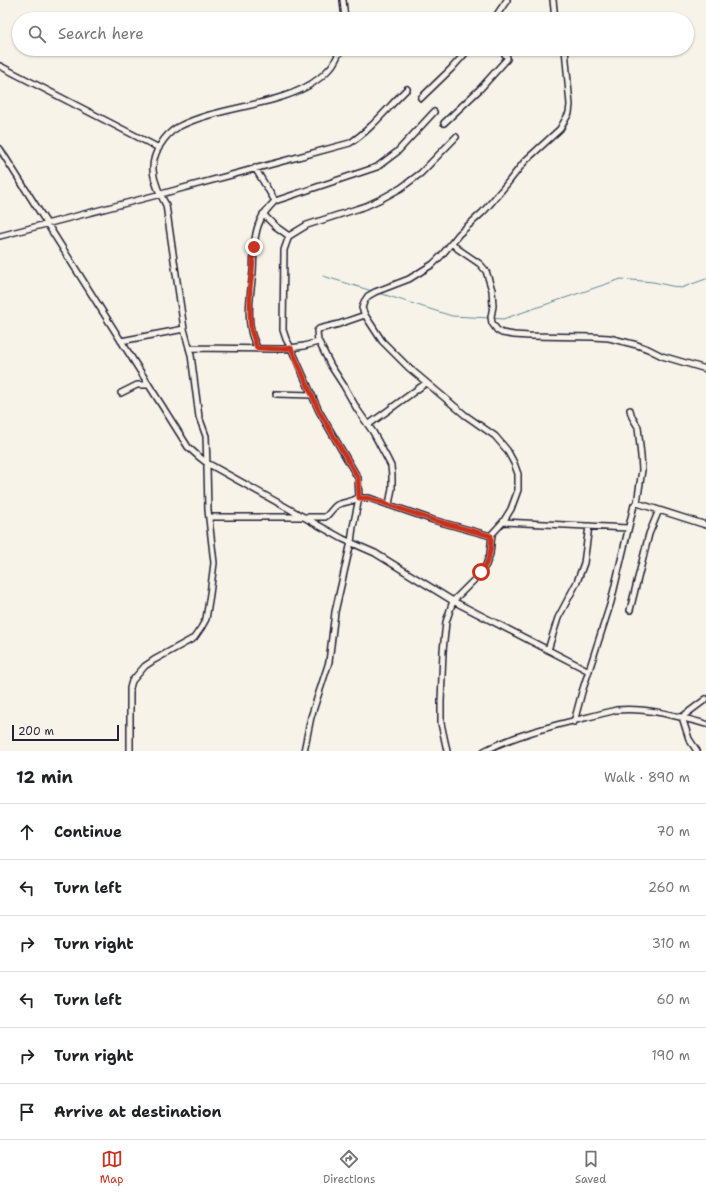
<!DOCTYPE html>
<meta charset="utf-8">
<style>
body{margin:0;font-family:"Shantell Sans",sans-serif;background:#f2f2f2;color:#202124}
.scale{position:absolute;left:12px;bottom:10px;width:107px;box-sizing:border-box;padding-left:4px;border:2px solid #22223b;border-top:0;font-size:11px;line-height:14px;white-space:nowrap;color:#22223b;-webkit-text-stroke:3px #f7f3e8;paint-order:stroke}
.stop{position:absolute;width:12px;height:12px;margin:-9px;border:3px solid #c8321e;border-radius:50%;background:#fff}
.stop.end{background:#c8321e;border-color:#fff;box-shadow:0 1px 4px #0008}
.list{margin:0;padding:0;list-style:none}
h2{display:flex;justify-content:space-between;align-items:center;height:52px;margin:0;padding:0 16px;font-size:17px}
h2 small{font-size:13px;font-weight:400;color:#757577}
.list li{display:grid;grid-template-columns:26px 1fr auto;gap:12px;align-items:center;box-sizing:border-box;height:56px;padding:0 16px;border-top:1px solid #e0e0e0}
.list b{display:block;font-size:15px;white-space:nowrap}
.list em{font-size:13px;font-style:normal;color:#757577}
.icon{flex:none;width:22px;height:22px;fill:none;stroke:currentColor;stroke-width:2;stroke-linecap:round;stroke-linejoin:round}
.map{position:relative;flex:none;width:706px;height:751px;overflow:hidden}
.search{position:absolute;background:#fff;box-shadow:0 1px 3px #0004;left:12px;right:12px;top:12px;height:44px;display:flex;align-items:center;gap:10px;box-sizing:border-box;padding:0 14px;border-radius:22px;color:#757577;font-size:15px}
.sheet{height:388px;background:#fff}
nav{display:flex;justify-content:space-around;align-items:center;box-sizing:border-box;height:56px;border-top:1px solid #e0e0e0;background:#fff;font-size:11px;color:#757577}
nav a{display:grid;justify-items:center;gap:2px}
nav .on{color:#c8321e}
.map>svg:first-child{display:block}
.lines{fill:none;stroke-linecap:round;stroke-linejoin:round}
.stream{stroke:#5c8a9d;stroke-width:1}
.minor-casing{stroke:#22223b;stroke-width:8}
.minor{stroke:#f7f3e8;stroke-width:5}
.route{stroke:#c8321e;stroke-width:5}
</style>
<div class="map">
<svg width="706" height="751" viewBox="0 0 706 751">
<rect width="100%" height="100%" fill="#f7f3e8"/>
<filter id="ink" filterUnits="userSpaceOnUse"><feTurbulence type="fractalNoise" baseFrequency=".025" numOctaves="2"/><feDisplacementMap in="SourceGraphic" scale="8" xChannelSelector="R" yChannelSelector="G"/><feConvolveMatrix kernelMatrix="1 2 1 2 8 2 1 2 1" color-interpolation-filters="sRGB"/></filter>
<g filter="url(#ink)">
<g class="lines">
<path class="stream" d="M323,276L372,291
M379,293L452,316L490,318
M493,318L503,319L621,279L653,282L681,288L706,279"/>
<defs>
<path id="minor" d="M343,0L345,19
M553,0L555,19
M494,19L507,0
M0,66L159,148
M421,98L451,69L469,49
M444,123L480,89L507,59V57L501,49
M456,137L421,173L401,188L381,199L366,206L307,225L289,236L284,250L283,330L286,339L291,348L319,411L358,478L359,498H369L433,520L491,536
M0,149L188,447L198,456L207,463L343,539L375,553L453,601L589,671
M255,168L275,201
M263,214L275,226L289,236
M0,236L161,194L350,143C372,129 388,107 407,89
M452,243L458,249L480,264L486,271L492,290L493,306L491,317L492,323L497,330L502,333L514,335L529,336L592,337L609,338L637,345L648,349L662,356L706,369
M121,341L184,329
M319,342L331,366L344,386L357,409L373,432L388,460L391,466L392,476V488L389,505
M189,348L283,349L304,346L318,342L317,331L319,329L339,324L365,315
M257,348C255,342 252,337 251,331C247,313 251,290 253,272C254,256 253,236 260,221C263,213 269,207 275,201L377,167L397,152L434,112
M121,393L137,385H149
M276,394L312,395
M630,410L632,417L638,427L641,456L642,470L637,503
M368,425L426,383
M209,517H325C330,514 332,508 337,505C345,501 351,503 359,497
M503,522L628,528
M630,610L649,534L659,510
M548,650L558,618L577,582L584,563L589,526
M574,722L582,692L611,602L634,505L637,503L706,525
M130,751V688L132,681L145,666L154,660L194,638L201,628L206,619L210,594L214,563L208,510L207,467L206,436L199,417L191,355L184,329L166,205C160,194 154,183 153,170C152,154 164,135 178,127C217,107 268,107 306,87C315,82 324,75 330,68C335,63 338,55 341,49
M304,751L311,717L329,662L335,612L351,542L353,527L359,498
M447,751L441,723V702L443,651L446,622L453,601L478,576L486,565L490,554L492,534L503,522L511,509L518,490V474L514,463L507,450L495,436L465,415L408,367L382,341L365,315L362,308L364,302L368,296L375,292L409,279L433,264L441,256L459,234L483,212L490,204L506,185L525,161L560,129L569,113L570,105L565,49
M484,751C525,730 572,722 616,710C646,707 677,716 706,724
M697,751L689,739L682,717L706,699"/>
</defs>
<use href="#minor" class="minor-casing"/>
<use href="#minor" class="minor"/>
</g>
</g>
<g class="lines" filter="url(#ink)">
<path class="route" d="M254,247L252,273L250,288V315L251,330L257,348L283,349L291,348L319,411L358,478L359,498H369L433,520L491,536C492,550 489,562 481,572"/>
</g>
</svg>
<div class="scale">200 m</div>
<div class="stop" style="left:481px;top:572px"></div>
<div class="stop end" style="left:254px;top:247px"></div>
<div class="search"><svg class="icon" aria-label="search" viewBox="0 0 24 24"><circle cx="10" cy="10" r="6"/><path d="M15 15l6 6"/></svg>Search here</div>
</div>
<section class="sheet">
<h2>12 min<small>Walk · 890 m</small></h2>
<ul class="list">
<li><svg class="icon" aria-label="ahead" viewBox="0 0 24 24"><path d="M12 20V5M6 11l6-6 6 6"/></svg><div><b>Continue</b></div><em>70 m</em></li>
<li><svg class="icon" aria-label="left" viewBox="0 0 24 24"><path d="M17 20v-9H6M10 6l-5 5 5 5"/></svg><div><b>Turn left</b></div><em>260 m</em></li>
<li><svg class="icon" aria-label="right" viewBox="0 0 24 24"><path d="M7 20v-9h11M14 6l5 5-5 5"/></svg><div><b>Turn right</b></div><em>310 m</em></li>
<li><svg class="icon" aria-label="left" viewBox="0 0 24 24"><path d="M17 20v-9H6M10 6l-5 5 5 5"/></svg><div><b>Turn left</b></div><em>60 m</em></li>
<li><svg class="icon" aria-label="right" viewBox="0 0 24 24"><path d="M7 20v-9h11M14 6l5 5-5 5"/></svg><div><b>Turn right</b></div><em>190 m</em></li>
<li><svg class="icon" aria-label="arrive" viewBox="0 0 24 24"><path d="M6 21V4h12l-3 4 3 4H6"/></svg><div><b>Arrive at destination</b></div></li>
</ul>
</section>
<nav>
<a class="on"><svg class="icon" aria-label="map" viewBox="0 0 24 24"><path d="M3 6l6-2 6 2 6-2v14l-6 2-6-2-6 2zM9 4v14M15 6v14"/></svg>Map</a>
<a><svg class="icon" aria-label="directions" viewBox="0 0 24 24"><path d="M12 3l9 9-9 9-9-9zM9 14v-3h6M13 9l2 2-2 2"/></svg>Directions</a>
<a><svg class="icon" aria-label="saved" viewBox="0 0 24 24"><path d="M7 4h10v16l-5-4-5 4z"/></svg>Saved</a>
</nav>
